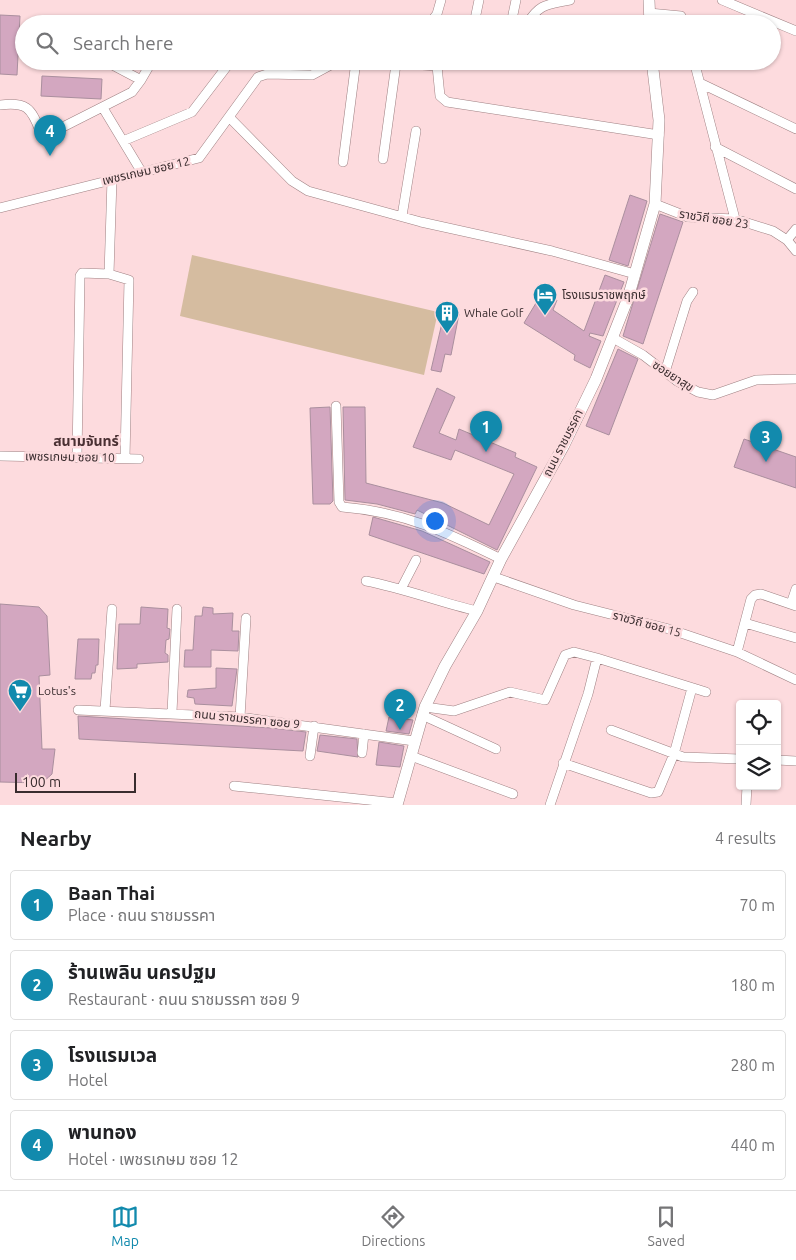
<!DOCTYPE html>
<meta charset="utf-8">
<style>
body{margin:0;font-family:Ubuntu,"Noto Sans Thai",sans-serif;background:#f2f2f2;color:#202124}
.controls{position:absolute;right:15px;bottom:15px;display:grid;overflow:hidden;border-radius:5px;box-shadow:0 1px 4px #0004}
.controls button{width:45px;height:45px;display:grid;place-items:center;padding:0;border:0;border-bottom:1px solid #e0e0e0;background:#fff;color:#202124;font:25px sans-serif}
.scale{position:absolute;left:15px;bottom:12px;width:121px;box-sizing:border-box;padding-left:5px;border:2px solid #392c2e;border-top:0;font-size:14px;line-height:18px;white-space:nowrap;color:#392c2e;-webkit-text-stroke:4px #fddbde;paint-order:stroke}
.you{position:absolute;left:434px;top:520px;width:18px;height:18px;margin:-12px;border:4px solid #fff;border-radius:50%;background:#1a73e8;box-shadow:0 0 0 8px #1a73e833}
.badge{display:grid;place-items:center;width:32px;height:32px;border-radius:50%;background:#128aad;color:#fff;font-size:16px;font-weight:700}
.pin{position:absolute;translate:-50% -41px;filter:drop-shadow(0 1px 2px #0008)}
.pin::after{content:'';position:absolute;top:26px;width:18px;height:15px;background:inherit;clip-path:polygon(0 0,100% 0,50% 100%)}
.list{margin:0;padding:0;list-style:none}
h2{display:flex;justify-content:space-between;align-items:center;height:65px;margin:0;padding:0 20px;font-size:21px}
h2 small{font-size:16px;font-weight:400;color:#757577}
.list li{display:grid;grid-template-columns:32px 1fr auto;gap:15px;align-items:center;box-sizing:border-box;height:70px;margin:0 10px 10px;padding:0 10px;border:1px solid #e0e0e0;border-radius:5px}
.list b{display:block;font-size:19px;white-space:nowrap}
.list p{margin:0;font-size:16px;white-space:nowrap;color:#757577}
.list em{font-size:16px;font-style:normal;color:#757577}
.icon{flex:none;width:28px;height:28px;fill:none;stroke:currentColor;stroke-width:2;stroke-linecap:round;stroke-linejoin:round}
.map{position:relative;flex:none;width:796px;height:805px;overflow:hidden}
.search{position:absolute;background:#fff;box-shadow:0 1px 4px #0004;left:15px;right:15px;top:15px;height:55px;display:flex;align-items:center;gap:12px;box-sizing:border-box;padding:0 18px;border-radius:28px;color:#757577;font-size:19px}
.sheet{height:385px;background:#fff}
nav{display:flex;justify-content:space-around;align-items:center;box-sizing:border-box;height:70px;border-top:1px solid #e0e0e0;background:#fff;font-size:14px;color:#757577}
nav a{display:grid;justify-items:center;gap:2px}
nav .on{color:#128aad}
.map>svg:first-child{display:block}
.green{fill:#d5bca0}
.building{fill:#d3a7c0;stroke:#aa8f9e}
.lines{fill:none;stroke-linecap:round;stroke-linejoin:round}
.street-casing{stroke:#9f8183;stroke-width:10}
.secondary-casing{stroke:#9f8183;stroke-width:12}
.street{stroke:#fff;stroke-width:9}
.secondary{stroke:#fff;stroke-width:11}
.labels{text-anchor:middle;stroke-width:5;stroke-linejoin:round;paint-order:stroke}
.street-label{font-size:12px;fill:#392c2e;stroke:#fddbde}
.poi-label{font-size:12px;fill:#392c2e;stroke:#fddbde;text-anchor:start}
.neighbourhood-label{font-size:14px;font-weight:bold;fill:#4a3033;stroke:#fddbde}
</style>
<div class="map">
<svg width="796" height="805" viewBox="0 0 796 805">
<rect width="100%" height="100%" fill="#fddbde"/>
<path class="green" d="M192,255L438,312L424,375L180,316Z"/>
<path class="building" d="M0,15L20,16L17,75L0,74Z
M42,76L102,79L101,99L41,96Z
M630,195L647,201L628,266L609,260Z
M660,214L683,222L643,344L623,336Z
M605,275L624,282L603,336L590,333L589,336L601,341L590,368L574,360L575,355L524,323L542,293L557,300L553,310L584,331Z
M445,310L459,314L451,355L445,354L441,372L431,370Z
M618,349L638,359L609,435L586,426Z
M437,388L455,397L439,433L456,440L459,429L516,453L515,457L537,467L497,550L417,510L415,514L377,504L345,500L343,407H365L366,483L443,503L489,525L514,474L455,450L451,460L413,447Z
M330,407L333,501L330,504H313L310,408Z
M744,439L796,457V488L734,467Z
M373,517L422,531L490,562L484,574L369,535Z
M0,604L39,607L47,616L50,675L39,676L42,749H55L52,774L42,783L0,782Z
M141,607L168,609L167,628L170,629L169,639L166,640L165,653L168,655V662L137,664V668L117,669L119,624H140Z
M203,607L213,608V614L233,613L232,631H239L238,651L211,650V667H184L185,650H193L195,616H202Z
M78,639H99L98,665H96L95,673H92L91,679H75Z
M216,668L237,669L232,706L195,704L194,698L187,697L188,690L216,688Z
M78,716L272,728L306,732L303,751L79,739Z
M389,717L413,720L409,734L386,731Z
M320,735L357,739L358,757L317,751Z
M379,742L404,746L400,767L376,765Z"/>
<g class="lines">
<defs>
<path id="street" d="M722,0L796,31
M649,13L681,16L685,24
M429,24L437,14L441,0
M474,24L479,0
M511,24L516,0
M527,24C540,3 547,5 570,0
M105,61L141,80L152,61
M364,61L437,66L453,61
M694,61L735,219
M437,66L440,96L447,102L659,135
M700,83L796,129
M0,105C26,102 31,107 40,131L49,134L132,92L141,80
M103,108L141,171
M229,117L292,181L308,191L421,222L552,251L635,274
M123,141L192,112L231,61
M715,147L796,189
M383,159L396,64
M343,162L356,61
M655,204L688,217L735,219L773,231L787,240L796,251
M0,208L199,158L258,77L267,74L312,75L338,61
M402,216L416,131
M787,240L796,229
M109,274L112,179
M613,338L643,355L677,381L698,392L713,395L756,380L796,379
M665,372L687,301L693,292
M336,406L339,502L342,507C405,512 446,532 501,559
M0,456L139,459
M77,457L80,276L82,273L109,274L129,280L125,458
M494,577L574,605L669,629L737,652L796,680
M366,581C403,588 439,602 477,611
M401,589L416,560
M791,604L796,589
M745,623L796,638
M737,652L751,599L755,595L761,594L796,606
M425,707L454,711L510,692L545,700L565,655L574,652L597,658
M78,710L240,717L414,741
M105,710L112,609
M172,712L177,609
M422,715L496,749
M240,717L246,618
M611,730L683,757L740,759
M362,753L364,734
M310,756L314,726
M411,756L513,794
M777,760L796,761
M563,763L651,793L658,792L674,754L692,688
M234,786L397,803
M550,805L588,694L597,658L706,692
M746,805L747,786"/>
<path id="secondary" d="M649,0L650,24
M397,805L425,707L445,666L477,611L501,559L564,445L596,379L628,298L655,204L659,120L652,61"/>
</defs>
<use href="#street" class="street-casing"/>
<use href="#secondary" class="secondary-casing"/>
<use href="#street" class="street"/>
<use href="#secondary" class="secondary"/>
</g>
<defs>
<symbol id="hotel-pin" viewBox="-11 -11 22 30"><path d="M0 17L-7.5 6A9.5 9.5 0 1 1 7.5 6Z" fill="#128aad" stroke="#fddbde"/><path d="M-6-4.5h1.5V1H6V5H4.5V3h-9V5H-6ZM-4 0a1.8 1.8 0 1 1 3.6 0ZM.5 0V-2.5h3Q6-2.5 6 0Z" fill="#fff"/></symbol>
<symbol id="building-pin" viewBox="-11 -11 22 30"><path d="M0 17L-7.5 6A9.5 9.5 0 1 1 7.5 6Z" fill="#128aad" stroke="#fddbde"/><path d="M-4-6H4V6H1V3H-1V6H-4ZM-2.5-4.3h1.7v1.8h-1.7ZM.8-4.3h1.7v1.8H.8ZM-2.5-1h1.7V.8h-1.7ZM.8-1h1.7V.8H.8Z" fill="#fff"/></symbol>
<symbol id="supermarket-pin" viewBox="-11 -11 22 30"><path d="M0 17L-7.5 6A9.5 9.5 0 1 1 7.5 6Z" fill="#128aad" stroke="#fddbde"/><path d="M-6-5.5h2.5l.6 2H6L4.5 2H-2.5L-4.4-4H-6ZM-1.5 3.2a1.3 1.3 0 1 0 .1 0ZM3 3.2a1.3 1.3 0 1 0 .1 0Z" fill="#fff"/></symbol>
</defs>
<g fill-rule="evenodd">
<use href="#hotel-pin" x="531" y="281" width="28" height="38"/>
<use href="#building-pin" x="433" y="299" width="28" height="38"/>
<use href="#supermarket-pin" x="6" y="677" width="28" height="38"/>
</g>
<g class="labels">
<g class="street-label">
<text transform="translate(146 171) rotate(-13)" y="4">เพชรเกษม ซอย 12</text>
<text transform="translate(714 219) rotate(9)" y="4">ราชวิถี ซอย 23</text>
<text transform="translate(673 376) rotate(33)" y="4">ซอยยาสุข</text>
<text transform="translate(563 443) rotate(-63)" y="4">ถนน ราชมรรคา</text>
<text transform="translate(70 457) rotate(1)" y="4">เพชรเกษม ซอย 10</text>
<text transform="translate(647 624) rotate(15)" y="4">ราชวิถี ซอย 15</text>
<text transform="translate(247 719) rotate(6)" y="4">ถนน ราชมรรคา ซอย 9</text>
</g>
<g class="poi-label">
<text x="562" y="299">โรงแรมราชพฤกษ์</text>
<text x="464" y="317">Whale Golf</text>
<text x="38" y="695">Lotus's</text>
</g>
<g class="neighbourhood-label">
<text x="86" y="446">สนามจันทร์</text>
</g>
</g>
</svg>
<div class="controls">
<button><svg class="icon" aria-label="locate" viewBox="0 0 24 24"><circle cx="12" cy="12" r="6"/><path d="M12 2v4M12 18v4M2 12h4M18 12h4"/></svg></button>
<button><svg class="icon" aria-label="layers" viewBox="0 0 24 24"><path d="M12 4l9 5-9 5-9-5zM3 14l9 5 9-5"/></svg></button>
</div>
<div class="scale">100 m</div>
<div class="you"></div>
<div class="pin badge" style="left:486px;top:452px">1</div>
<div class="pin badge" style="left:400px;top:730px">2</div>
<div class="pin badge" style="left:766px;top:462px">3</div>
<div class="pin badge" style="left:50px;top:156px">4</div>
<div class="search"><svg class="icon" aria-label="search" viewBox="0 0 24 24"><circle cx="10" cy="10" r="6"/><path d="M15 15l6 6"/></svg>Search here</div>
</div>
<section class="sheet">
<h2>Nearby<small>4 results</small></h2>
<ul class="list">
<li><span class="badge">1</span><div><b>Baan Thai</b><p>Place · ถนน ราชมรรคา</p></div><em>70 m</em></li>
<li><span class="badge">2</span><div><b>ร้านเพลิน นครปฐม</b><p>Restaurant · ถนน ราชมรรคา ซอย 9</p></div><em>180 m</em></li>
<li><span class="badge">3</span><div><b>โรงแรมเวล</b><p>Hotel</p></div><em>280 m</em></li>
<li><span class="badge">4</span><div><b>พานทอง</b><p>Hotel · เพชรเกษม ซอย 12</p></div><em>440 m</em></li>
</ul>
</section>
<nav>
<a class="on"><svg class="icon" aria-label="map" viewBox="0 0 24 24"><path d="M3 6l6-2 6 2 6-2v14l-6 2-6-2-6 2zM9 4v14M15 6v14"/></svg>Map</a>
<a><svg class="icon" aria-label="directions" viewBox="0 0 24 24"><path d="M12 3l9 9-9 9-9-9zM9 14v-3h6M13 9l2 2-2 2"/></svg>Directions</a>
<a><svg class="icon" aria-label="saved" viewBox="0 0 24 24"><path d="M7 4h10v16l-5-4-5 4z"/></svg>Saved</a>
</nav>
